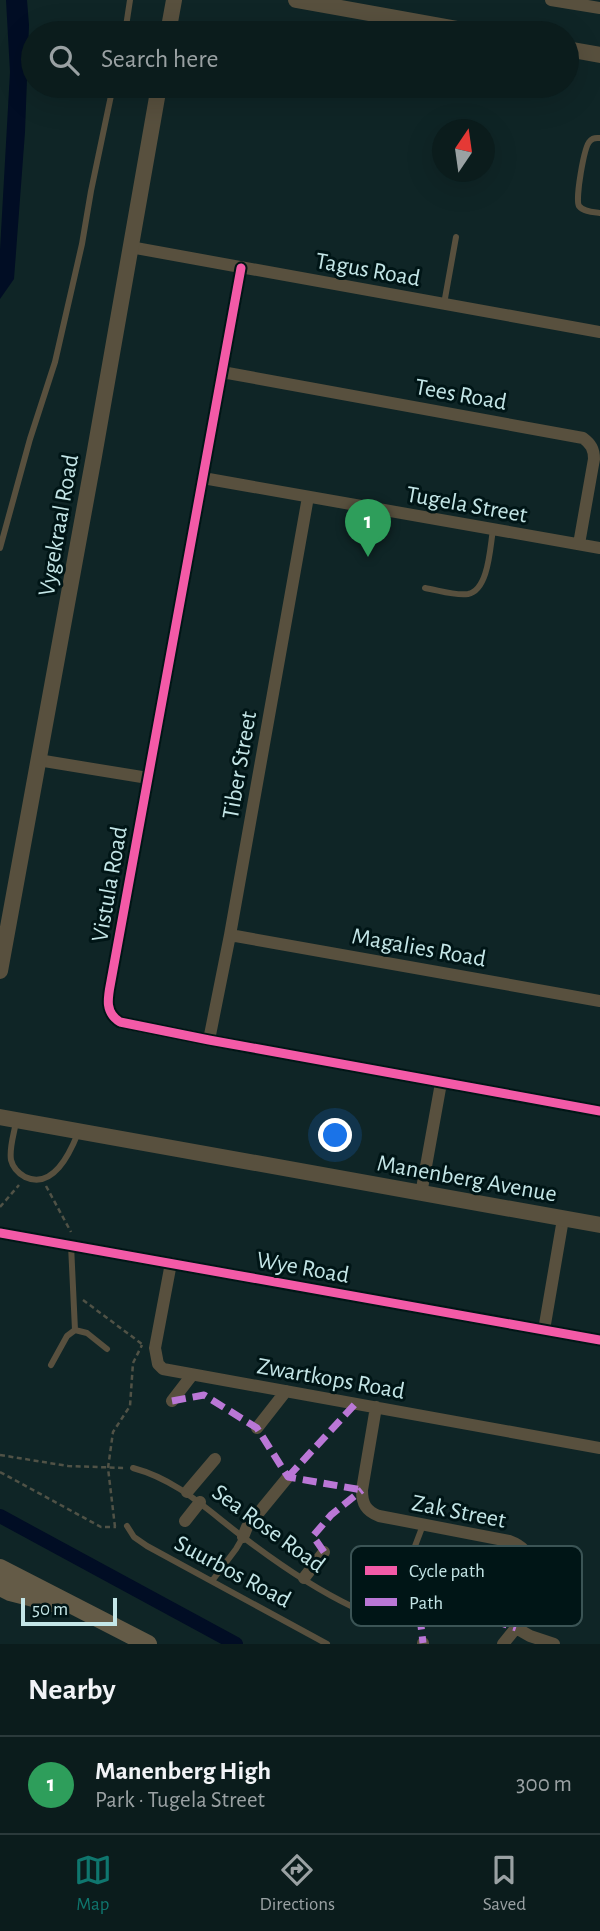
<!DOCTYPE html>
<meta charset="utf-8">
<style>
body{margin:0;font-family:"Alegreya Sans",sans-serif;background:#192929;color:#f1f3f6}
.compass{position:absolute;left:432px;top:119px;width:63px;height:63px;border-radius:50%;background:#0b1c1c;box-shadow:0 7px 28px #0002;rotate:13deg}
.scale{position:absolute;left:21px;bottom:18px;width:96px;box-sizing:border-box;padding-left:7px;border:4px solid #c4e6e7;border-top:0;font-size:19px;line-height:24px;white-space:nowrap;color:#c4e6e7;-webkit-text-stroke:5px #001516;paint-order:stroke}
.you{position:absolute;left:336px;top:1136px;width:24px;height:24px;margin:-18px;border:5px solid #fff;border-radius:50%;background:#1a73e8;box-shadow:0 0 0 10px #1a73e833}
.badge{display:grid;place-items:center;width:46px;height:46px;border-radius:50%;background:#0f766e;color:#fff;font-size:23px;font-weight:700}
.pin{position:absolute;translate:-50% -58px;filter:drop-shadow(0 2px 4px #0008)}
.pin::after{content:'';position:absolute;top:37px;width:24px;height:21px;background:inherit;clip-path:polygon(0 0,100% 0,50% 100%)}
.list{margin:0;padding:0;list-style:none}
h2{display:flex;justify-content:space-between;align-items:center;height:91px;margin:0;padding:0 28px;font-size:30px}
h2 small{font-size:23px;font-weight:400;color:#9aa1a3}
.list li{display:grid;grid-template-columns:46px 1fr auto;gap:21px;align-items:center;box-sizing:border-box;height:98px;padding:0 28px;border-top:2px solid #2b3a3b}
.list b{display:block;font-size:26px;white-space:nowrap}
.list p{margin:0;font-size:23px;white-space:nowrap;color:#9aa1a3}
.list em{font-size:23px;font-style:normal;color:#9aa1a3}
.icon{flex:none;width:38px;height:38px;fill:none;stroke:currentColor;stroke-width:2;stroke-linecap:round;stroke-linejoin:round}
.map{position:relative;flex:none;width:600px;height:1644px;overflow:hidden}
.search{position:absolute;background:#0b1c1c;box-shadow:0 7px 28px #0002;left:21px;right:21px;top:21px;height:77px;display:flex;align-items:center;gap:18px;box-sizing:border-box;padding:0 24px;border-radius:38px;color:#9aa1a3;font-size:26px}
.sheet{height:189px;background:#0b1c1c}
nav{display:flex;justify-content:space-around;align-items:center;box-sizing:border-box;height:98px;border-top:2px solid #2b3a3b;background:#0b1c1c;font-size:19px;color:#9aa1a3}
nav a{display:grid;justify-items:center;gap:4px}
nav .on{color:#0f766e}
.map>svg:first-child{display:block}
.water{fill:#010d24}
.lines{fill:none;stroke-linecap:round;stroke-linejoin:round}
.canal{stroke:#010d24;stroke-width:14}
.path{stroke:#505246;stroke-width:2.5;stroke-dasharray:5 3.5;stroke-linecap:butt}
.service{stroke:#58503e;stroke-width:6}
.minor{stroke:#58503e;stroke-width:12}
.tertiary{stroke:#58503e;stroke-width:16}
.secondary{stroke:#645b47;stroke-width:18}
.quiet{stroke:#ba77d6;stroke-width:7;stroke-dasharray:14 7;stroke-linecap:butt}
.cycleway-casing{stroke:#001516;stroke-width:13}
.cycleway{stroke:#f35aa7;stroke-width:9}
.labels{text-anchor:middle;stroke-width:6;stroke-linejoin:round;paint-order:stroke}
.street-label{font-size:24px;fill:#c4e6e7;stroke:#001516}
.key{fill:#001516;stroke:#3b5455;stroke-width:2}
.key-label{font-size:19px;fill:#c4e6e7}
</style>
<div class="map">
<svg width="600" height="1644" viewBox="0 0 600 1644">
<rect width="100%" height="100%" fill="#0f2526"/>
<path class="water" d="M6,0H27L29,25L25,132L14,279L0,299V250L10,72Z"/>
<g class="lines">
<path class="canal" d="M0,1516L236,1644"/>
<path class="path" d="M46,1186L71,1232
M0,1207L19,1185
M83,1300L142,1344
M0,1455L68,1466L125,1468
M0,1472L101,1527H116
M115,1527L108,1468L113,1432L130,1406L133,1363L142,1345"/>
<path class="service" d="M125,33L130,0
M600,138C596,138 593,137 590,141C584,146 575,200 579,206C584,212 593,212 600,213
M444,304L456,237
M0,548L30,439L55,362L82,244L91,191L113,86
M425,588C438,590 455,596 468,594C489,590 490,546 493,530
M16,1122C14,1134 9,1148 11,1160C13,1168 18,1173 25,1177C53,1190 70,1153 78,1133
M71,1245L75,1330
M51,1365L67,1336L75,1330L87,1333L107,1349
M133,1468C178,1480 207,1510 243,1537C277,1563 315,1589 353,1607C363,1608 369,1607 377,1601L412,1554L423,1525
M127,1526L134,1537L147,1546L327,1644
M212,1581L236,1549L243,1537"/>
<path class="minor" d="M551,0L600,8
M130,247L600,332
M241,268L111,981C108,997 104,1012 120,1022L209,1040L600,1111
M222,372L583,438C591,444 594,449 594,459L579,544
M203,478L600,548
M38,760L148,778
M230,935L600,1001
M209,1040L230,935L308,497
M421,1194L441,1083
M0,1233L600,1340
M171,1263L155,1348L158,1364L163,1369L600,1448
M544,1330L563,1219
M172,1401L192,1375
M376,1407L362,1490C362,1504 366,1511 379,1516L509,1541C555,1558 509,1597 516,1628L530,1636L554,1644
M257,1428L286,1391
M187,1492L215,1459
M185,1521L200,1502
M243,1537L247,1527L288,1477
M304,1578L324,1552
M423,1644V1643
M503,1644L516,1628"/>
<path class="tertiary" d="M296,0L480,33
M168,33L174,0
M567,49L600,55
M0,971L94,456L159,86
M0,1117L600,1225"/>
<path class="secondary" d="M0,1568L148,1644
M0,1587L10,1592L53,1603"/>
<path class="quiet" d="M172,1401L204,1395L257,1428L288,1477L362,1490
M288,1477L356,1403
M324,1552L313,1536L331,1515L362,1490
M404,1567L433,1579L489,1619L516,1628
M386,1590L420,1617L423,1643"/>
<defs>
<path id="cycleway" d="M241,268L111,981C108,997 104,1012 120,1022L209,1040L600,1111
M0,1233L600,1340"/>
</defs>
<use href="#cycleway" class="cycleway-casing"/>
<use href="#cycleway" class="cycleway"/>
</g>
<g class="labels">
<g class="street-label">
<text transform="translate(368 269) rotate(10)" y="8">Tagus Road</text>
<text transform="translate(461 394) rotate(10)" y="8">Tees Road</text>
<text transform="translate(467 504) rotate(10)" y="8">Tugela Street</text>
<text transform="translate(58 525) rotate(-80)" y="8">Vygekraal Road</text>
<text transform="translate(239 765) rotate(-80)" y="8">Tiber Street</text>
<text transform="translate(109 884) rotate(-80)" y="8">Vistula Road</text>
<text transform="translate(419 947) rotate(10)" y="8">Magalies Road</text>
<text transform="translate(467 1178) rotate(10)" y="8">Manenberg Avenue</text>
<text transform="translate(303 1267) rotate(10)" y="8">Wye Road</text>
<text transform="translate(331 1378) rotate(10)" y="8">Zwartkops Road</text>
<text transform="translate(459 1511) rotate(11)" y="8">Zak Street</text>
<text transform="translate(269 1528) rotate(36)" y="8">Sea Rose Road</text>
<text transform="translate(233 1571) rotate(28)" y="8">Suurbos Road</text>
</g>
</g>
<rect x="351" y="1546" width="231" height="80" rx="10" class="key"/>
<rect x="365" y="1566" width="32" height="9" fill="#f35aa7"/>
<rect x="365" y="1598" width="32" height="8" fill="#ba77d6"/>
<g class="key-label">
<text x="409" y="1577">Cycle path</text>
<text x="409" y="1609">Path</text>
</g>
</svg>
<svg class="compass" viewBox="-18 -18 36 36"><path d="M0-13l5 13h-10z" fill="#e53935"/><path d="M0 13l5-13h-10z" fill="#9aa1a3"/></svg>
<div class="scale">50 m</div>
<div class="you"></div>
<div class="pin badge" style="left:368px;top:557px;background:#2e9e5b">1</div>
<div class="search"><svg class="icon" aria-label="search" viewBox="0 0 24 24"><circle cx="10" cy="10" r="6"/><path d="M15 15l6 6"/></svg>Search here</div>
</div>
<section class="sheet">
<h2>Nearby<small></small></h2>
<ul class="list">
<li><span class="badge" style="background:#2e9e5b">1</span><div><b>Manenberg High</b><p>Park · Tugela Street</p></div><em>300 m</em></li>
</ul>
</section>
<nav>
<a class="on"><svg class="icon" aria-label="map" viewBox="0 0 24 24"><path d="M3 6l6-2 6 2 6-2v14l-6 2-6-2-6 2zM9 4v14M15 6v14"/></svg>Map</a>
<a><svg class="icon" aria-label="directions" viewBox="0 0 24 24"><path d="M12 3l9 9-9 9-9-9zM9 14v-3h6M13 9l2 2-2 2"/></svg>Directions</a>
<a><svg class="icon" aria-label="saved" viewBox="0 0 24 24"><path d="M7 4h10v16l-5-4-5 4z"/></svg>Saved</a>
</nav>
